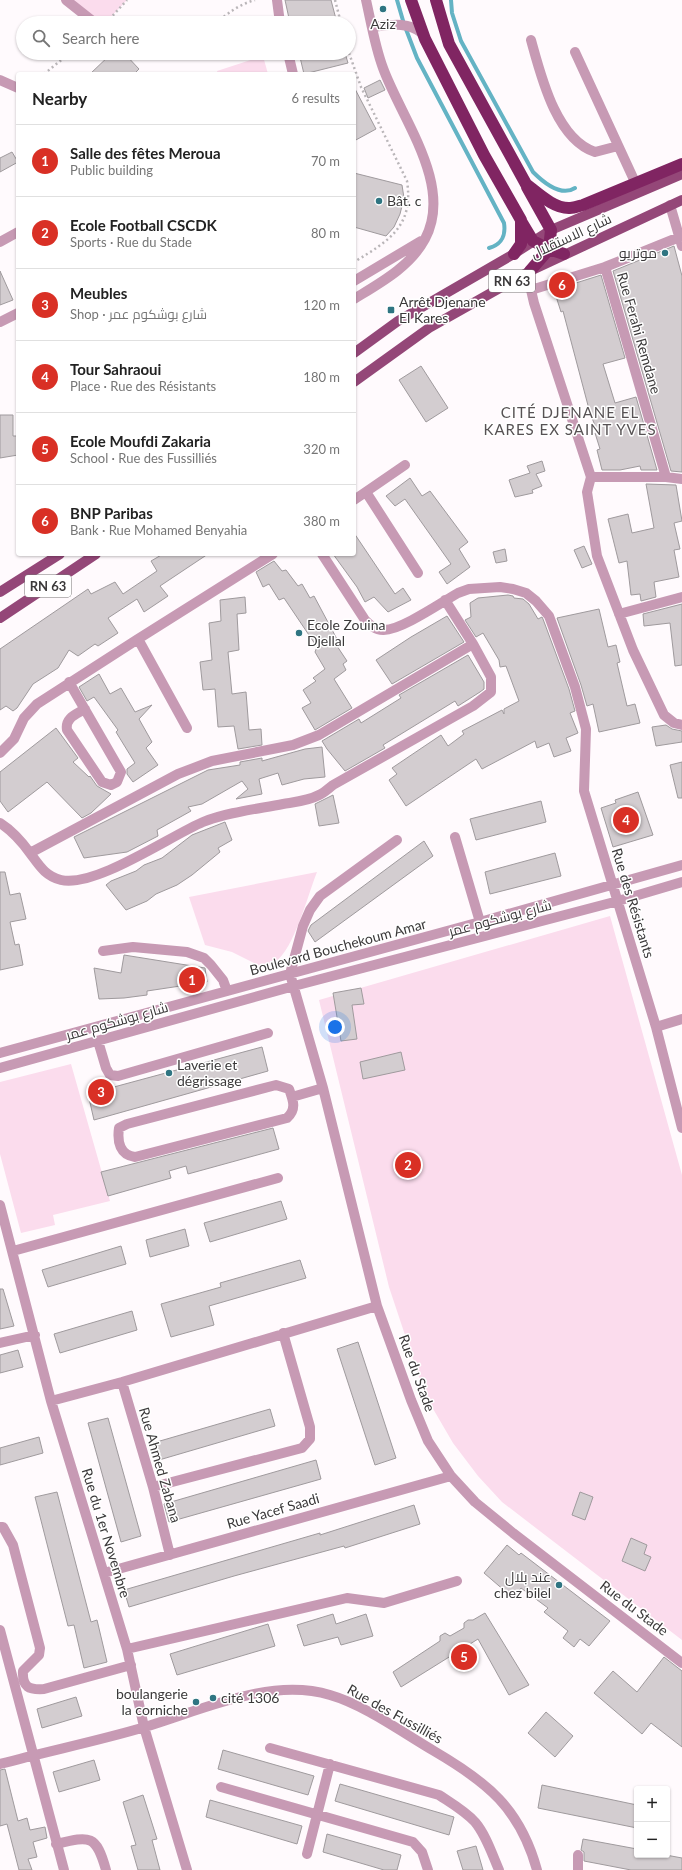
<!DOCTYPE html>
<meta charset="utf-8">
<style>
body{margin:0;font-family:Lato,Cairo,sans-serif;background:#f2f2f2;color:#222}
.controls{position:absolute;right:12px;bottom:12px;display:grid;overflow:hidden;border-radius:4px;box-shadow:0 1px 3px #0004}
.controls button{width:36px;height:36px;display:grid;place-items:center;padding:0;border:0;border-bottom:1px solid #e0e0e0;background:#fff;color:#222;font:20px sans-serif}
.you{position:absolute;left:335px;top:1027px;width:14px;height:14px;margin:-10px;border:3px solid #fff;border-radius:50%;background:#1a73e8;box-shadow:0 0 0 6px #1a73e833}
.badge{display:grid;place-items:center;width:26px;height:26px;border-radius:50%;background:#d93025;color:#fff;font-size:13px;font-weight:700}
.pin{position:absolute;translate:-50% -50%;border:2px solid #fff;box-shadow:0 1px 4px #0006}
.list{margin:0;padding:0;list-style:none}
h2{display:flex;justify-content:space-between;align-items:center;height:52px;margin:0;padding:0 16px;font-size:17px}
h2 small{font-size:13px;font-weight:400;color:#767676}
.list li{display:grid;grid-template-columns:26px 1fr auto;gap:12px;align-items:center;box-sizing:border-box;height:72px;padding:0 16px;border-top:1px solid #e0e0e0}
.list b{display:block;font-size:15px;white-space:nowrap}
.list p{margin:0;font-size:13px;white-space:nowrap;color:#767676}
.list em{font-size:13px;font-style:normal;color:#767676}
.icon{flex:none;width:22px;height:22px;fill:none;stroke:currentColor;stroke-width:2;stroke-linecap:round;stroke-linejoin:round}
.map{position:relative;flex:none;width:682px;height:1870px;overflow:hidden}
.search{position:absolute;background:#fff;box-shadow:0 1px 3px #0004;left:16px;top:16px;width:340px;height:44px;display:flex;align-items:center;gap:10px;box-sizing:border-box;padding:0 14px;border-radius:22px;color:#767676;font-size:15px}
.panel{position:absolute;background:#fff;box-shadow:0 1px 3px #0004;left:16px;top:72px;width:340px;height:484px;border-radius:4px}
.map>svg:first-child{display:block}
.green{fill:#fbdced}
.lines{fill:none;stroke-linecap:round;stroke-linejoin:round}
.stream{stroke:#64b3c4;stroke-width:4}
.building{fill:#d3cdd0;stroke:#9f9a9d}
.path{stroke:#bab6b9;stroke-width:2.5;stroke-dasharray:2 3;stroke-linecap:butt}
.minor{stroke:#c79ab4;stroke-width:10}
.major{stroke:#944778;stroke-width:10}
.highway{stroke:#802562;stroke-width:12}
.poi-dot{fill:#2f7582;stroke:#fff;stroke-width:1.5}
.labels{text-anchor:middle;stroke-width:3;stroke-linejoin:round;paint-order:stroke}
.shield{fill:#fff;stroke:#767475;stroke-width:1}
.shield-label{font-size:13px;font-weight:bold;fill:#3b393a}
.poi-label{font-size:14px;fill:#3b393a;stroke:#fff;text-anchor:start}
.street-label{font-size:14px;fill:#3b393a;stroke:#fff}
.neighbourhood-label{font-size:15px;letter-spacing:1px;fill:#575254;stroke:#fff}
</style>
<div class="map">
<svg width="682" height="1870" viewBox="0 0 682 1870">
<rect width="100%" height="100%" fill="#fffafd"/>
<path class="green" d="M66,0H127L105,23H95Z
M263,56L268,74H218L217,71Z
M317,872C308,894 294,950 275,962C271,964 265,965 260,966L232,952L205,945L189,897Z
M610,916L682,1175V1640L502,1502L478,1476L453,1443L425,1395L389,1287L319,1000Z
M71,1064L110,1201L53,1215L55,1225L21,1233L0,1154V1082Z"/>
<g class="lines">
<path class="stream" d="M397,0L404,24L417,58L504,223C506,236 502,244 489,248
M451,0L452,13L461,41L533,172C543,182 561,197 575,188"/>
</g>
<path class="building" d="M285,0H331L337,23H290Z
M112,53H124L139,69L134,74H90Z
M299,53H345L348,63L304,74Z
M380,80L385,90L368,98L364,88Z
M354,87L376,129L354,141Z
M12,152L18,162L0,172V158Z
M354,173L402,185L404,198L400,214L394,227L386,236L354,227Z
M674,246L682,276V472L671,471L613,271Z
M0,271L13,300L0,305Z
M601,275L625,358L603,364L615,403L636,397L657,470H641L640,466L620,470H602L597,450L600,449L595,433H598L590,413L563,311L561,312L554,290Z
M421,366L448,408L426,422L399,380Z
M0,415H13V436H18V455L0,458Z
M542,461L545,471L536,474L542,486L532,490L533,493L515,497L509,480L530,473L527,466Z
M410,478L422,496L430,491L468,542L459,549L470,567L447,584L439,572L451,564L405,499L395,506L386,496Z
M646,484L676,485L682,521L674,523L680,549L674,550L679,577L654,582L656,597L641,601L640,594L631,595L627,561L619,563L608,519L628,514L632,533L654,528Z
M354,533L395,594L403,588L411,600L388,612L374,597L365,602L357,587L333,554H354Z
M584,546L592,564L582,568L574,550Z
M505,549L507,561L496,563L493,552Z
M163,554H208L160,586L168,596L144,612L137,599L108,618L118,633L98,646L95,644L78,656L69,650L58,668L33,684L17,708L13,711L6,706L0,710V649L88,589L91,594L115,582L123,594L157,571L151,561Z
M274,561L282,571L286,570L298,586L302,584L310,598L314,596L338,641L335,643L347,661L343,664L346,670L334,679L352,708L315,730L302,708L311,703L303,690L316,681L313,678L325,669L315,652L317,647L284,598L279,600L269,584L263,587L256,572Z
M508,595L513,596L514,598L523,599L529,604L538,619L542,617L543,619L569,689L575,711L570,713L578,733L566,738L571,751L554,757L549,743L537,748L535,741L482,769L476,759L406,806L389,780L397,774L392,768L441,735L448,746L464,734L462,731L502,710L504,714V709L519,701L506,666L500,667L499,660L483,633L476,637L465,620L471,617L470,603L478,598Z
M245,597L246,613L237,614L239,650L228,652L232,694L246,692L249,730L261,729L262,745L238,749L234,726L218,727L215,689L203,690L200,662L212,660L209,623L221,621L220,600Z
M682,604V665L675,666L670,623L644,626L643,614Z
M599,609L608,647L616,645L620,662L617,663L627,706L635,704L640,723L599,732L593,704L587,706L581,685L557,618Z
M447,616L464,642L392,684L376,660L411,637Z
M468,655L484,682V689L480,692L458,706L455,701L383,745L385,748L345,771L327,749L322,741L359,719L361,723L401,698L399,695Z
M99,674L110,694L121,688L135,712L152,705L139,719L152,742L146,748L158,765L133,782L127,774V769L135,763L116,732L118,730L94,697L87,701L79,687Z
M666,725L672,729L682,731V742L656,746L652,727Z
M56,728L78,758L73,762L89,777L90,776L97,786L111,794L91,813L82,818L47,782L8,812L0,801V772Z
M322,747L325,777L304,779L282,785L278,773L259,779L262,794L236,799L248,789L242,781L202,804L188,807L191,811L157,830L158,836L127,852L84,858L74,837L208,770L240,765V762L262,758V761L305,749Z
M682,762V798H678L670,765Z
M638,792L653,835L613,847L601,808L616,803L615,800Z
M333,795L339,823L319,826L315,804Z
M541,801L546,822L476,840L470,819Z
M225,822L232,840L218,848L220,852L192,875L177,885L156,894L147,901L126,910L106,885L111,881L136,871L144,865L162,858L192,835Z
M424,841L433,856L315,942L308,931L311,925Z
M555,853L561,876L490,894L485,872Z
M0,872H5L10,895L20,893L26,919L10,922L15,945L19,944L23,965L0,970Z
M124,955L205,968L207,982L147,991V995L124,998L99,999L94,968L121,973Z
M361,988L364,1004L352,1005L357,1039L341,1041L333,993Z
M262,1047L268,1071L94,1120L88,1094Z
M401,1052L405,1070L363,1079L360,1062Z
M273,1128L279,1149L188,1174L186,1166L169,1171L171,1178L108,1196L101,1172Z
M281,1201L287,1219L210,1242L204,1223Z
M185,1229L189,1246L150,1257L146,1240Z
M121,1246L126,1264L48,1287L42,1270Z
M300,1260L306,1278L209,1306L214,1325L171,1337L161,1304L221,1287L220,1283Z
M0,1289H3L14,1326L0,1329Z
M132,1311L137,1330L60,1353L54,1334Z
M358,1342L396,1458L375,1465L337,1349Z
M18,1350L23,1367L0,1373V1355Z
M270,1409L275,1426L159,1460L153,1443Z
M108,1418L141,1536L121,1542L88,1423Z
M39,1437L43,1453L0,1465V1448Z
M316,1460L321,1479L169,1522L164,1504Z
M57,1492L91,1622L97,1620L107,1662L84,1668L74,1625L68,1626L35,1497Z
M580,1492L593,1497L585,1520L572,1515Z
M414,1505L420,1524L345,1548L344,1546L234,1576L129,1607L124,1590L320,1533V1535Z
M631,1538L647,1545L644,1554L651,1557L645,1571L622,1561Z
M507,1545L519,1555L521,1553L610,1621L589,1646L580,1639L574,1647L563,1638L568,1631L544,1612L548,1608L521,1588L513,1598L484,1573Z
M485,1613L529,1685L509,1695L478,1639L401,1687L393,1672L440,1641V1636L445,1633L450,1636L464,1628V1623L468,1620H473Z
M333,1614L336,1624L366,1614L373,1636L341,1645L338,1637L304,1646L297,1625Z
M268,1624L275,1646L177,1675L170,1654Z
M664,1657L682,1671V1747L651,1723L642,1734L594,1693L613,1671L637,1692Z
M76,1697L82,1716L42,1728L37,1709Z
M546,1712L573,1736L555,1757L528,1733Z
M223,1750L314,1776L308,1795L218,1769Z
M94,1760L100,1780L59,1792L53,1772Z
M5,1769L18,1821L27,1818L30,1830L45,1827L47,1838L33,1842L37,1857L28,1859L32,1870H19L7,1824L0,1826V1770Z
M340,1784L454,1817L449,1835L335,1801Z
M542,1785L637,1805V1828L538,1808Z
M143,1795L157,1839L152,1840L160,1870H138L131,1846L136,1845L123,1802Z
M210,1800L302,1826L297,1844L206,1817Z
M327,1834L401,1855L397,1870H384L323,1852Z
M583,1839L637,1849V1855H666L682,1858V1870H631L584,1861V1852L581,1850Z
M476,1846L483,1870H463L457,1851Z"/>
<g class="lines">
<path class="path" d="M335,0L341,23
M106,23L127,0
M216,23C228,13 240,4 255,0
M349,53L361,87L407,181C414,226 389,241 354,262
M44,74L70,53"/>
<path class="minor" d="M66,0L95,23
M277,0L280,23
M372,27C390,25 407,21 422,33
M531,40C541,76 556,139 595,152L618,146
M575,52L635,182
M288,53L293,74
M0,80L18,88
M670,205L682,246
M0,242L18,232
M605,267L666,477
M530,271L531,290L534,303L591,477H666L682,479
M354,281L421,241
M531,290L605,267L682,236
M354,299C380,283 410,267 425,239C454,185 401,118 383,68C375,47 371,22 366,0
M0,322L18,313
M591,477L587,492L597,556L633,650L664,715L674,723L682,725
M366,492L418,573
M354,500L405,465
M322,554L365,620C370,625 375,630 383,630C400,631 442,602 458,593L469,589L500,587L513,589L526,593L536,601L549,616L575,687L586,729L584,791L656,1027L682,1128
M619,614L682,597
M69,682L121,772L117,782L111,785L102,782L67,730C65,718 75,715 85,709
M187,728L138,639L273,554
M0,753L14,739L24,718L37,704L138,639
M0,823C11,830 22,842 30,853C39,865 45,876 61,880C95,888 170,836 203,822C228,812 257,809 283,804C295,802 308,801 319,795C324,793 329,788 333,785L473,706L491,692V677L473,644L445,600
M455,837L480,922
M397,840L320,896L310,910L303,926L290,974L323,1088L377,1306L411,1400L428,1441L451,1476L475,1502L513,1533L682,1663
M30,853L178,774L212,761L293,745L319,735L473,644
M103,951L133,947L187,952L204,958L211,965L223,980L227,991
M656,1027L682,1019
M98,1041L106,1068L110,1075L118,1076L268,1033
M0,1053L480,922L682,865
M0,1068L294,986L618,901L682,882
M276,1085L289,1089C293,1100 297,1109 287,1118L135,1157C120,1155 117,1142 119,1128L127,1124Z
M292,1097L323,1088
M0,1205L51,1401L127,1649L144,1727L187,1870
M13,1251L278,1178
M0,1343L35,1335
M122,1382L153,1487L170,1555
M51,1401L122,1382L377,1306
M153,1487L302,1448L310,1439V1427L283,1333
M0,1527H3L13,1545L40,1648L39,1655L23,1671C22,1687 29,1690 44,1689L131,1665
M104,1573L451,1476
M0,1630L64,1870
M127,1649L347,1598L384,1603L457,1581
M270,1748L439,1795C451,1803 465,1811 475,1822C486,1835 492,1854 499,1870
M0,1764C48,1751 98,1741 145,1727C202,1710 270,1677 330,1695C365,1705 403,1733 434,1751C487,1782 520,1808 537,1870
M221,1787L413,1842L422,1852L428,1870
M56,1844C90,1836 96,1834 106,1870
M307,1854L330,1764
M578,1870V1855"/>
<path class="major" d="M354,353L398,321L512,255L551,230L682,174
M354,382L429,328L530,271L682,200
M0,592L60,554
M0,618L96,554"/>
<path class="highway" d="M411,0L425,39L484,155L521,220V244L514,254
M436,0L449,44L526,184C538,193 554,209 570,208C574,208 579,206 583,205L682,164
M527,187L551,230L549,249L530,271
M521,221L533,241L549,249L564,254"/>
</g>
<g class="poi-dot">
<circle cx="383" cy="9" r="4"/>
<circle cx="379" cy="201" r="4"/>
<circle cx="665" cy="253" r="4"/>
<rect x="387" y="306" width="8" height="8" rx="2"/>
<circle cx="299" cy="633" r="4"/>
<circle cx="169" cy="1073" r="4"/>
<circle cx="559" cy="1585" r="4"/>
<circle cx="213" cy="1698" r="4"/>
<circle cx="196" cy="1702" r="4"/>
</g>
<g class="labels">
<g class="shield">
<rect x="489" y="270" width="46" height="22" rx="3"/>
<rect x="25" y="575" width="46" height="22" rx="3"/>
</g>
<g class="shield-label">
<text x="512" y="286">RN 63</text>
<text x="48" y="591">RN 63</text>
</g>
<g class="poi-label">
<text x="383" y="29" text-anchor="middle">Aziz</text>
<text x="387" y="206">Bât. c</text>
<text x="657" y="258" text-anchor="end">موتريو</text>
<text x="399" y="307">Arrêt Djenane<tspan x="399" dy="16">El Kares</tspan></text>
<text x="307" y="630">Ecole Zouina<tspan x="307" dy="16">Djellal</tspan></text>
<text x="177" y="1070">Laverie et<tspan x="177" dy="16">dégrissage</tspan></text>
<text x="551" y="1582" text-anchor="end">عند بلال<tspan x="551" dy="16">chez bilel</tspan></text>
<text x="188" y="1699" text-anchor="end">boulangerie<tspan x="188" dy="16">la corniche</tspan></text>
<text x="221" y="1703">cité 1306</text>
</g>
<g class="street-label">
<text transform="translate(571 236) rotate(-25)" y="5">شارع الاستقلال</text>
<text transform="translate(639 333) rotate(74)" y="5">Rue Ferahi Remdane</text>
<text transform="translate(633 903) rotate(73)" y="5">Rue des Résistants</text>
<text transform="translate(500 918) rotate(-15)" y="5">شارع بوشكوم عمر</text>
<text transform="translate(338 947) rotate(-15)" y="5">Boulevard Bouchekoum Amar</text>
<text transform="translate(117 1021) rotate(-16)" y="5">شارع بوشكوم عمر</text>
<text transform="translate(417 1373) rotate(70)" y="5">Rue du Stade</text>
<text transform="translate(160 1465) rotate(74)" y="5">Rue Ahmed Zabana</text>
<text transform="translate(273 1511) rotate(-16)" y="5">Rue Yacef Saadi</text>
<text transform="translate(106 1533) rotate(73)" y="5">Rue du 1er Novembre</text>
<text transform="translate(634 1608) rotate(37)" y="5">Rue du Stade</text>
<text transform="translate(395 1714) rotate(29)" y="5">Rue des Fussilliés</text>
</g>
<g class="neighbourhood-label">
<text x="570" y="418">CITÉ DJENANE EL<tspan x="570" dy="17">KARES EX SAINT YVES</tspan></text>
</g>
</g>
</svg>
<div class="controls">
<button>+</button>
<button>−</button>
</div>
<div class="you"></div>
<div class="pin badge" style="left:192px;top:980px">1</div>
<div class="pin badge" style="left:408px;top:1165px">2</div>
<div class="pin badge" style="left:101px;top:1092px">3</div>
<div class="pin badge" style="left:626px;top:820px">4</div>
<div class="pin badge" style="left:464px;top:1657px">5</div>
<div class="pin badge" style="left:562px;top:285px">6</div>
<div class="search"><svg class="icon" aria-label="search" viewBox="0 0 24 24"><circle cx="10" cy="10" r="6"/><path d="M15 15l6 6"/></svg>Search here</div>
<section class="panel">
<h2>Nearby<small>6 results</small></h2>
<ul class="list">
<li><span class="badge">1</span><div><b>Salle des fêtes Meroua</b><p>Public building</p></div><em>70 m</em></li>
<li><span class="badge">2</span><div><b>Ecole Football CSCDK</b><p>Sports · Rue du Stade</p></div><em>80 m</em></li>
<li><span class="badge">3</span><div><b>Meubles</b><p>Shop · شارع بوشكوم عمر</p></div><em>120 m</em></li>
<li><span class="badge">4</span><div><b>Tour Sahraoui</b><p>Place · Rue des Résistants</p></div><em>180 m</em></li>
<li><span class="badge">5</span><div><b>Ecole Moufdi Zakaria</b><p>School · Rue des Fussilliés</p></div><em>320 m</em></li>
<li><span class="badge">6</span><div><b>BNP Paribas</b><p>Bank · Rue Mohamed Benyahia</p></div><em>380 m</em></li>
</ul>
</section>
</div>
